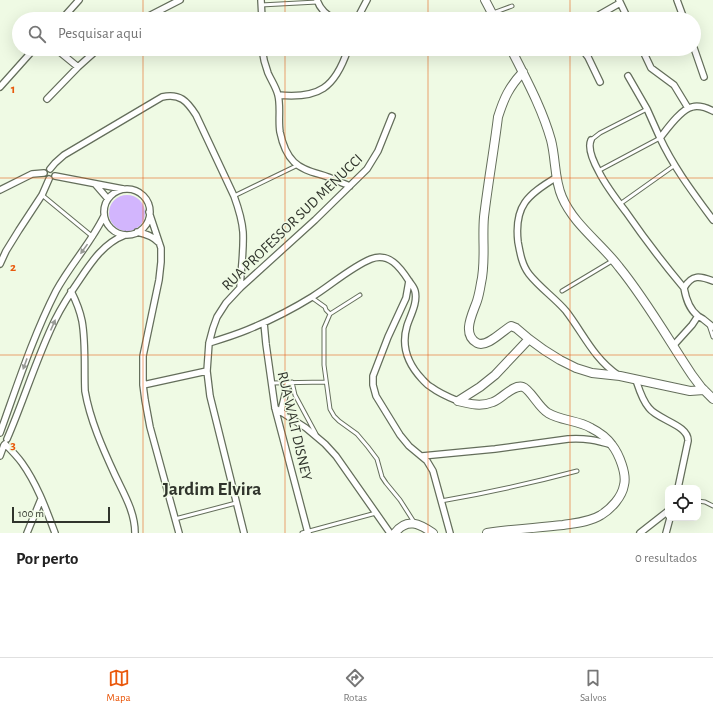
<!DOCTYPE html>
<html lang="pt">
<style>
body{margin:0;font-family:"Alegreya Sans",sans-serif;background:#f2f2f2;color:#222}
.controls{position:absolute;right:12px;bottom:12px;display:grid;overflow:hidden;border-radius:8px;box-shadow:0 4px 16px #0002}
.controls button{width:36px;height:36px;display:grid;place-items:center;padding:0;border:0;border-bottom:1px solid #e0e0e0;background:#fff;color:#222;font:20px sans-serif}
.scale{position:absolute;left:12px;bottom:10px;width:98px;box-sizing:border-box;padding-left:4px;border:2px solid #30342c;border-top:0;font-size:11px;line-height:14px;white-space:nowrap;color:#30342c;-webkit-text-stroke:3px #effae4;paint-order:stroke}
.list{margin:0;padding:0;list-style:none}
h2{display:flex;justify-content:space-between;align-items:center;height:52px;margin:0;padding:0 16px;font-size:17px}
h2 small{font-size:13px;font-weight:400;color:#767676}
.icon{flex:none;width:22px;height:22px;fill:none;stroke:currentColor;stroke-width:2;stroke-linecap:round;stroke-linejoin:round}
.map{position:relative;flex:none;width:713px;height:533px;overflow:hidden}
.search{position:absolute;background:#fff;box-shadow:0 4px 16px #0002;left:12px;right:12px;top:12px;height:44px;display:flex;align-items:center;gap:10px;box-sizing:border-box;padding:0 14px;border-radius:22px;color:#767676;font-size:15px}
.sheet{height:124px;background:#fff}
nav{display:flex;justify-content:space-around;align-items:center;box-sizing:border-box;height:56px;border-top:1px solid #e0e0e0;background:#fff;font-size:11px;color:#767676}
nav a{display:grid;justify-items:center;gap:2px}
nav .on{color:#ea580c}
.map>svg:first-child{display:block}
.green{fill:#d2b5fd}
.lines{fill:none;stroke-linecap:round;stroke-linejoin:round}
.lane-casing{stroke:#646e5b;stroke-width:5}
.street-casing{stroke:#646e5b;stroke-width:8}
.secondary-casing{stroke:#646e5b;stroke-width:10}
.lane{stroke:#fff;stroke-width:3}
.street{stroke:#fff;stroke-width:5.5}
.secondary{stroke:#fff;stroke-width:8}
.oneway{fill:#989a96}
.grid{fill:none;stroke:#e8590c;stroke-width:1;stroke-opacity:0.55}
.labels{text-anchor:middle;stroke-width:3;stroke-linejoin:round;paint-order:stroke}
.street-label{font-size:15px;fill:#30342c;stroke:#effae4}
.district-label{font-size:19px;font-weight:bold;fill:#30342c;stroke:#effae4}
.grid-label{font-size:13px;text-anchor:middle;font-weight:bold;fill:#e8590c;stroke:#effae4;stroke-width:3;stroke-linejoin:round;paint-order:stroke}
</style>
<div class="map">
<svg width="713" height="533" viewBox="0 0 713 533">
<rect width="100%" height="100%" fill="#effae4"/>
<path class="green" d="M109 213a18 18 0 1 1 36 0a18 18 0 1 1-36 0Z"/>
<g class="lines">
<defs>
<path id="lane" d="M261,5L317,2
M493,13L512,6
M591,140L600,133L647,109
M598,171L660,138
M42,195L93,237
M234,196L298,165
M620,204L675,165
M562,291L612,261
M360,295L330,314L324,328V365L330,409L334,416L339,421L357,434L368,447L377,459L382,477L386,483L400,500L414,522
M311,297L325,307L326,310L330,314
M709,325L713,337
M292,382L295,395L316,434
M272,383L326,382
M441,501C487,493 532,483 577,471
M698,501L705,502L713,506
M175,519L236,503
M302,533L376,513"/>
<path id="street" d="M261,0L262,19
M317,0C320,9 326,15 335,19
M619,0L628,19
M677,0L684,19
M62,19L79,0
M143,19L180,0
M357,19L367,0
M592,19L620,3
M694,48L704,77
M56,49L78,67
M262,49C263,57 265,65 268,73C271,80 276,87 278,95C281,107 278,120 280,132C282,142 287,155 294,162C303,171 317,173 328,177C335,180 343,183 350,186
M582,49L588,57L600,82
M642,49L651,68L674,85L688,108
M628,76L647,109L660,138
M0,87L34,49
M278,95C319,99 335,88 348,49
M47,99L78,67L98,49
M713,111C707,108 699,105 692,107C681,109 667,129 660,138C674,168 694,194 713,220
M591,140C587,149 594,163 599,172C606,186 616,199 626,212C644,238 663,263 684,288
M50,169L55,163L64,155L162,97C180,93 187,101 196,115L234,196C238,207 242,219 243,232C244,250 241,270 240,288
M55,176L123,189
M557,177C527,195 514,206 518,242C520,253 522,265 529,274C540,288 555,298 566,311C583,333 594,359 618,375
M95,184L108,199
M104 212a23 23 0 1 1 46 0a23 23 0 1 1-46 0Z
M0,190L32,174L44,173
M149,212L161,248V262L159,280L143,356V385L145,400L150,427L179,533
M137,232C146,234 153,236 158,242
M0,264L6,251L19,230L42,195L49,179
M409,281L406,298L388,337L373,376V385L376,396L400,435L409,446L427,461L433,471L450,533
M71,291C76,301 80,311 82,321C86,343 84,369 85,391C90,420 103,449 115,475C124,494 135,512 135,533
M698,316C689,309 686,299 684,288C692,274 700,276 713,281
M264,323L266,344L275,408L308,533
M209,343C222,339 235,335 247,330C269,321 291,310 312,297C330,286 351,267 371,259C389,252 400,267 409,281C411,284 414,287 415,291C418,303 410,316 407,326C401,346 408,364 422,379C425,382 427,385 431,387C439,393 448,397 458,401
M673,346L692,325L698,316L703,319L713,327
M636,380C639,389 642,400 649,408C658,420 689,425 688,441L678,488
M143,385L207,371
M275,408L306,428L325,444L336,456L390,533
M281,411L288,383
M0,433C17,386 33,336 56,291C70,265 91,243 104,216
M7,439C24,400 36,359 55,320C62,306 71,292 80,279C92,261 104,243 125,235
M5,444C11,450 17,456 22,463C37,484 46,509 55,533
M0,456L4,445
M422,456L495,449L568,439C585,438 596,440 612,445
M27,533L41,499
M244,533L210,396L207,371L209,343L213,328L217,317L226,303L240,288L315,220L367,169L378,151L392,116
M640,533L668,511
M666,533L670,518"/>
<path id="secondary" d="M485,0L495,19
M511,49C526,79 542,108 551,140C556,159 554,179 562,197C574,225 601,243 619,267C646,300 668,339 692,375L701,387L713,399
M523,72C509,87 504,98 498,117C494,150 488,183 484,217C482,239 486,262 481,283C480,289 479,295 477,301C473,313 461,334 477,343C487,348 502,331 511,326L516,328L529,339L544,350L560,360L576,368L592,373L620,376L690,391L704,390
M458,401C470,404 481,407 493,402C502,399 513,384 523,387C530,389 539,408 548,413C561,421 578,420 591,428C599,432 607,438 612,445C619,454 627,474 624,485C622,497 611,509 601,515C590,522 575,523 563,525C537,528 512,529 487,533
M458,401L480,387L495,375L529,339
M395,533C407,517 420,524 433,533"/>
</defs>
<use href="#lane" class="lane-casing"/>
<use href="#street" class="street-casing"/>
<use href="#secondary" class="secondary-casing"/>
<use href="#lane" class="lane"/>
<use href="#street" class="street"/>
<use href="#secondary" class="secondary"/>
</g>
<defs><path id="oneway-solid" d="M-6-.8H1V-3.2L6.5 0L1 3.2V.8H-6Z"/></defs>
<g class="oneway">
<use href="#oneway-solid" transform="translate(84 249) rotate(126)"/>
<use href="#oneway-solid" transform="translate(53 325) rotate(-66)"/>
<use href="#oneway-solid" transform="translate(25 364) rotate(110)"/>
</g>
<path class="grid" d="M143,0V19M285,0V19M428,0V19M570,0V19M143,49V533M285,49V533M428,49V533M570,49V533M0,178H713M0,355H713"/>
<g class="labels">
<g class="street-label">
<text transform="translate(292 222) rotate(-44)" y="5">RUA PROFESSOR SUD MENUCCI</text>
<text transform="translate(295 426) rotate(77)" y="5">RUA WALT DISNEY</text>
</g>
<g class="district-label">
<text x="212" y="495">Jardim Elvira</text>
</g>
</g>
<g class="grid-label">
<text x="13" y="93">1</text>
<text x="13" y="271">2</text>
<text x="13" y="449">3</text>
</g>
</svg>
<div class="controls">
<button><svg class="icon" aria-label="locate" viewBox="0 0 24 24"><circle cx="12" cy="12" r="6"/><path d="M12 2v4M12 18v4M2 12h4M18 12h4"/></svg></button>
</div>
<div class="scale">100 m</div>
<div class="search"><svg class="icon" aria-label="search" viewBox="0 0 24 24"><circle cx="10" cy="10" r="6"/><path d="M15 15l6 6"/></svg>Pesquisar aqui</div>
</div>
<section class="sheet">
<h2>Por perto<small>0 resultados</small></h2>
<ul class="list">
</ul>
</section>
<nav>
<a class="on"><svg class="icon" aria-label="map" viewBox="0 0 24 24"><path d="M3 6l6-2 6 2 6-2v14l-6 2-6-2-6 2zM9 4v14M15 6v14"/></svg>Mapa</a>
<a><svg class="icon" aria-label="directions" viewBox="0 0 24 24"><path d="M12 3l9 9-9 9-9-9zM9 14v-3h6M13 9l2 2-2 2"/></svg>Rotas</a>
<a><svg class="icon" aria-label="saved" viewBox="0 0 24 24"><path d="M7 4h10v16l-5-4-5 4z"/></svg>Salvos</a>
</nav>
